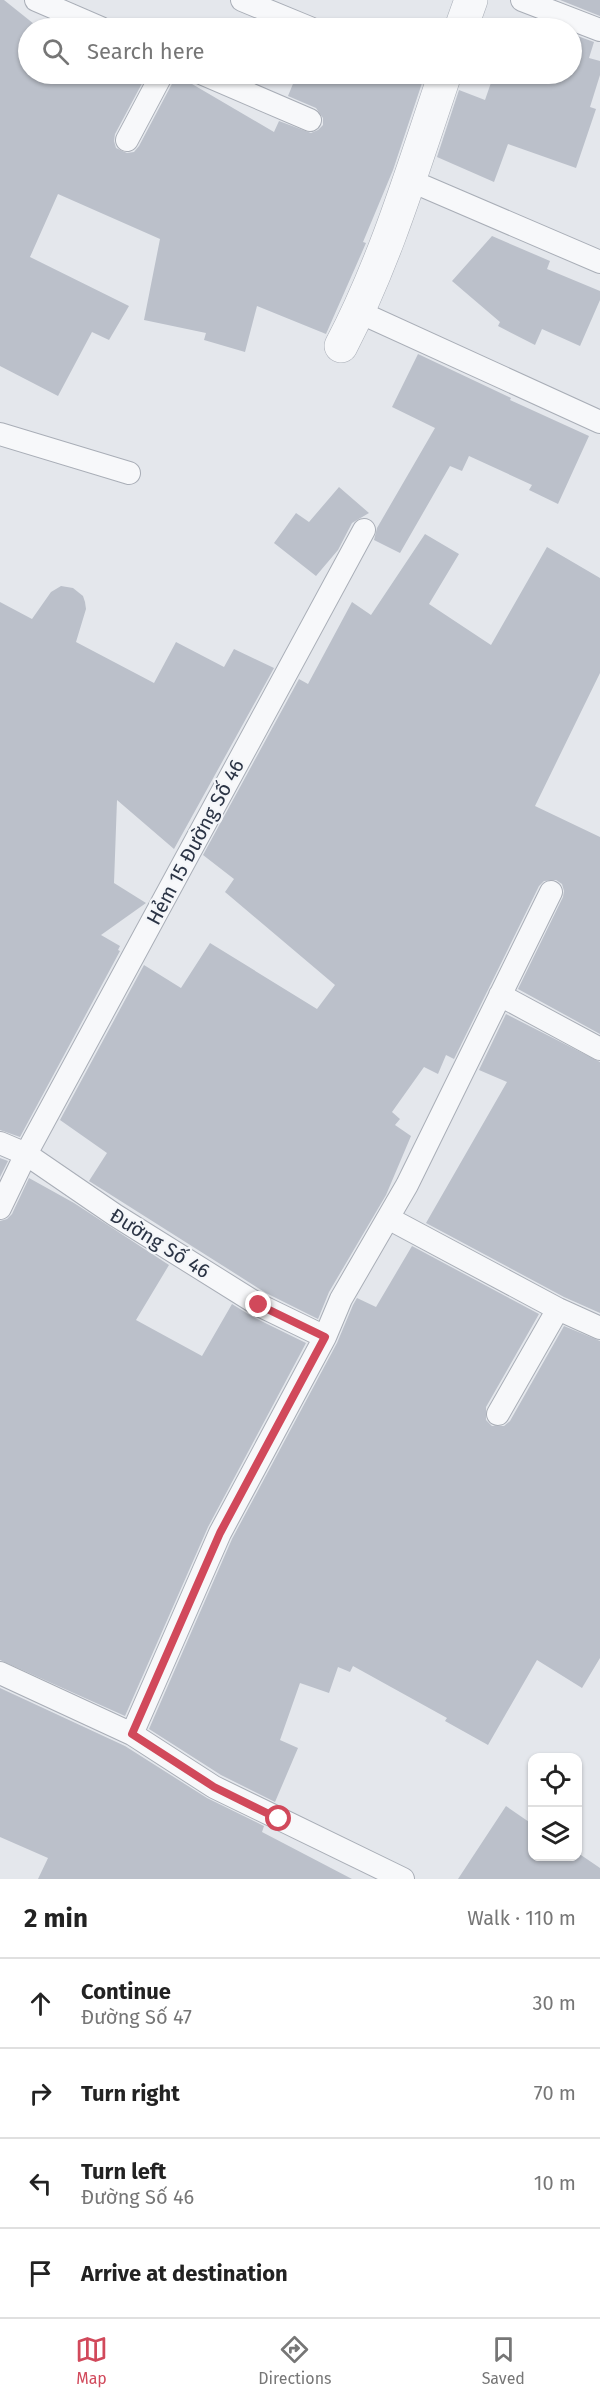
<!DOCTYPE html>
<meta charset="utf-8">
<style>
body{margin:0;font-family:"Fira Sans",sans-serif;background:#f6f6f6;color:#222}
.controls{position:absolute;right:18px;bottom:18px;display:grid;overflow:hidden;border-radius:12px;box-shadow:0 2px 4px #0004}
.controls button{width:54px;height:54px;display:grid;place-items:center;padding:0;border:0;border-bottom:2px solid #e0e0e0;background:#fff;color:#222;font:30px sans-serif}
.stop{position:absolute;width:18px;height:18px;margin:-14px;border:4px solid #d1495b;border-radius:50%;background:#fff}
.stop.end{background:#d1495b;border-color:#fff;box-shadow:0 2px 6px #0008}
.list{margin:0;padding:0;list-style:none}
h2{display:flex;justify-content:space-between;align-items:center;height:78px;margin:0;padding:0 24px;font-size:26px}
h2 small{font-size:20px;font-weight:400;color:#767676}
.list li{display:grid;grid-template-columns:39px 1fr auto;gap:18px;align-items:center;box-sizing:border-box;height:90px;padding:0 24px;border-top:2px solid #e0e0e0}
.list b{display:block;font-size:22px;white-space:nowrap}
.list p{margin:0;font-size:20px;white-space:nowrap;color:#767676}
.list em{font-size:20px;font-style:normal;color:#767676}
.icon{flex:none;width:33px;height:33px;fill:none;stroke:currentColor;stroke-width:2;stroke-linecap:round;stroke-linejoin:round}
.map{position:relative;flex:none;width:600px;height:1879px;overflow:hidden}
.search{position:absolute;background:#fff;box-shadow:0 2px 4px #0004;left:18px;right:18px;top:18px;height:66px;display:flex;align-items:center;gap:15px;box-sizing:border-box;padding:0 21px;border-radius:33px;color:#767676;font-size:22px}
.sheet{height:438px;background:#fff}
nav{display:flex;justify-content:space-around;align-items:center;box-sizing:border-box;height:84px;border-top:2px solid #e0e0e0;background:#fff;font-size:16px;color:#767676}
nav a{display:grid;justify-items:center;gap:3px}
nav .on{color:#d1495b}
.map>svg:first-child{display:block}
.building{fill:#bbc0ca}
.lines{fill:none;stroke-linecap:round;stroke-linejoin:round}
.service-casing{stroke:#a9aeb7;stroke-width:24}
.minor-casing{stroke:#a9aeb7;stroke-width:34}
.service{stroke:#f7f8fa;stroke-width:22}
.minor{stroke:#f7f8fa;stroke-width:33}
.route{stroke:#d1495b;stroke-width:8}
.labels{text-anchor:middle;stroke-width:4.5;stroke-linejoin:round;paint-order:stroke}
.street-label{font-size:20px;fill:#2b3445;stroke:#f4f6f9}
</style>
<div class="map">
<svg width="600" height="1879" viewBox="0 0 600 1879">
<rect width="100%" height="100%" fill="#e4e7ec"/>
<path class="building" d="M0,0H4L39,28H28V74H147L115,134L114,141L116,148L127,153L134,152L139,146L174,80L175,74L274,132L279,121L311,133L318,130L323,125V118L316,108L288,96L297,74H416L424,77L393,170L363,242L366,243L326,334L257,306L245,352L204,340L206,333L144,320L160,239L58,194L30,257L129,306L109,340L92,332L58,396L0,366Z
M560,0H600V16Z
M531,18L558,28H528Z
M572,34L594,42L589,58L600,61V75L590,107L596,109L576,168L508,144L494,182L437,157L459,90L485,100L494,74H572Z
M492,236L550,261L547,269L600,291V300L580,346L542,329L535,345L498,326L500,322L452,281Z
M418,354L511,398L510,400L589,436L558,504L529,490L532,485L469,456L462,471L450,466L400,553L374,540L377,528L435,428L392,407Z
M339,487L369,513L352,523L338,550L316,576L274,543L296,513L309,522Z
M425,534L459,554L429,604L491,645L547,547L600,578V673L535,806L600,837V1034L518,989L563,897L564,891L562,884L556,880L544,881L539,886L454,1059L446,1055L438,1074L424,1067L392,1112L400,1119L395,1125L411,1136L386,1195L329,1292L318,1319L266,1293L89,1181L107,1153L60,1120L144,965L181,988L210,943L317,1009L335,985L225,892L234,879L203,855L299,679L308,684L352,602L371,615Z
M61,586L73,588L83,596L85,602L86,609L76,642L154,683L176,642L224,667L234,649L274,668L174,849L117,800L114,883L146,903L101,935L120,946L118,950L120,951L20,1137L0,1130V602L32,619L51,592Z
M506,1014L600,1062V1313L564,1297L426,1223L507,1082L479,1070Z
M0,1158L8,1161L0,1177Z
M29,1178L74,1203L169,1265L136,1320L202,1356L232,1304L253,1317L306,1343L208,1527L125,1716L0,1660V1221L7,1219L12,1214Z
M412,1246L539,1314L486,1407V1420L492,1426H504L510,1421L564,1326L600,1341V1658L582,1688L537,1660L488,1745L445,1721L447,1718L353,1666L350,1672L338,1667L329,1693L300,1683L280,1740L298,1748L275,1802L221,1775L149,1729L232,1539L337,1343L353,1305L357,1298L376,1307Z
M0,1688L125,1746L207,1798L264,1826L262,1832L352,1879H38L48,1858L0,1837Z
M506,1806L532,1824V1857H578V1853L600,1868V1879H458Z"/>
<g class="lines">
<defs>
<path id="service" d="M36,0L101,28
M242,0L310,28
M522,0L600,30
M203,74L310,120
M127,140L162,74
M409,180L600,262
M359,312L600,422
M0,434L129,473
M500,995L600,1049
M0,1143L26,1154L115,1215L259,1305L325,1337
M0,1208L26,1154L364,530
M388,1218L558,1309L600,1328
M498,1414L558,1309
M0,1673L132,1734L214,1787L403,1879
M132,1734L220,1533L325,1337L341,1299L407,1185L551,892"/>
<path id="minor" d="M461,28L471,0
M341,346C386,260 414,165 445,74"/>
</defs>
<use href="#service" class="service-casing"/>
<use href="#minor" class="minor-casing"/>
<use href="#service" class="service"/>
<use href="#minor" class="minor"/>
</g>
<g class="lines">
<path class="route" d="M259,1305L325,1337L220,1533L132,1734L214,1787L279,1819"/>
</g>
<g class="labels">
<g class="street-label">
<text transform="translate(195 842) rotate(-62)" y="7">Hẻm 15 Đường Số 46</text>
<text transform="translate(160 1243) rotate(32)" y="7">Đường Số 46</text>
</g>
</g>
</svg>
<div class="controls">
<button><svg class="icon" aria-label="locate" viewBox="0 0 24 24"><circle cx="12" cy="12" r="6"/><path d="M12 2v4M12 18v4M2 12h4M18 12h4"/></svg></button>
<button><svg class="icon" aria-label="layers" viewBox="0 0 24 24"><path d="M12 4l9 5-9 5-9-5zM3 14l9 5 9-5"/></svg></button>
</div>
<div class="stop" style="left:279px;top:1819px"></div>
<div class="stop end" style="left:259px;top:1305px"></div>
<div class="search"><svg class="icon" aria-label="search" viewBox="0 0 24 24"><circle cx="10" cy="10" r="6"/><path d="M15 15l6 6"/></svg>Search here</div>
</div>
<section class="sheet">
<h2>2 min<small>Walk · 110 m</small></h2>
<ul class="list">
<li><svg class="icon" aria-label="ahead" viewBox="0 0 24 24"><path d="M12 20V5M6 11l6-6 6 6"/></svg><div><b>Continue</b><p>Đường Số 47</p></div><em>30 m</em></li>
<li><svg class="icon" aria-label="right" viewBox="0 0 24 24"><path d="M7 20v-9h11M14 6l5 5-5 5"/></svg><div><b>Turn right</b></div><em>70 m</em></li>
<li><svg class="icon" aria-label="left" viewBox="0 0 24 24"><path d="M17 20v-9H6M10 6l-5 5 5 5"/></svg><div><b>Turn left</b><p>Đường Số 46</p></div><em>10 m</em></li>
<li><svg class="icon" aria-label="arrive" viewBox="0 0 24 24"><path d="M6 21V4h12l-3 4 3 4H6"/></svg><div><b>Arrive at destination</b></div></li>
</ul>
</section>
<nav>
<a class="on"><svg class="icon" aria-label="map" viewBox="0 0 24 24"><path d="M3 6l6-2 6 2 6-2v14l-6 2-6-2-6 2zM9 4v14M15 6v14"/></svg>Map</a>
<a><svg class="icon" aria-label="directions" viewBox="0 0 24 24"><path d="M12 3l9 9-9 9-9-9zM9 14v-3h6M13 9l2 2-2 2"/></svg>Directions</a>
<a><svg class="icon" aria-label="saved" viewBox="0 0 24 24"><path d="M7 4h10v16l-5-4-5 4z"/></svg>Saved</a>
</nav>
